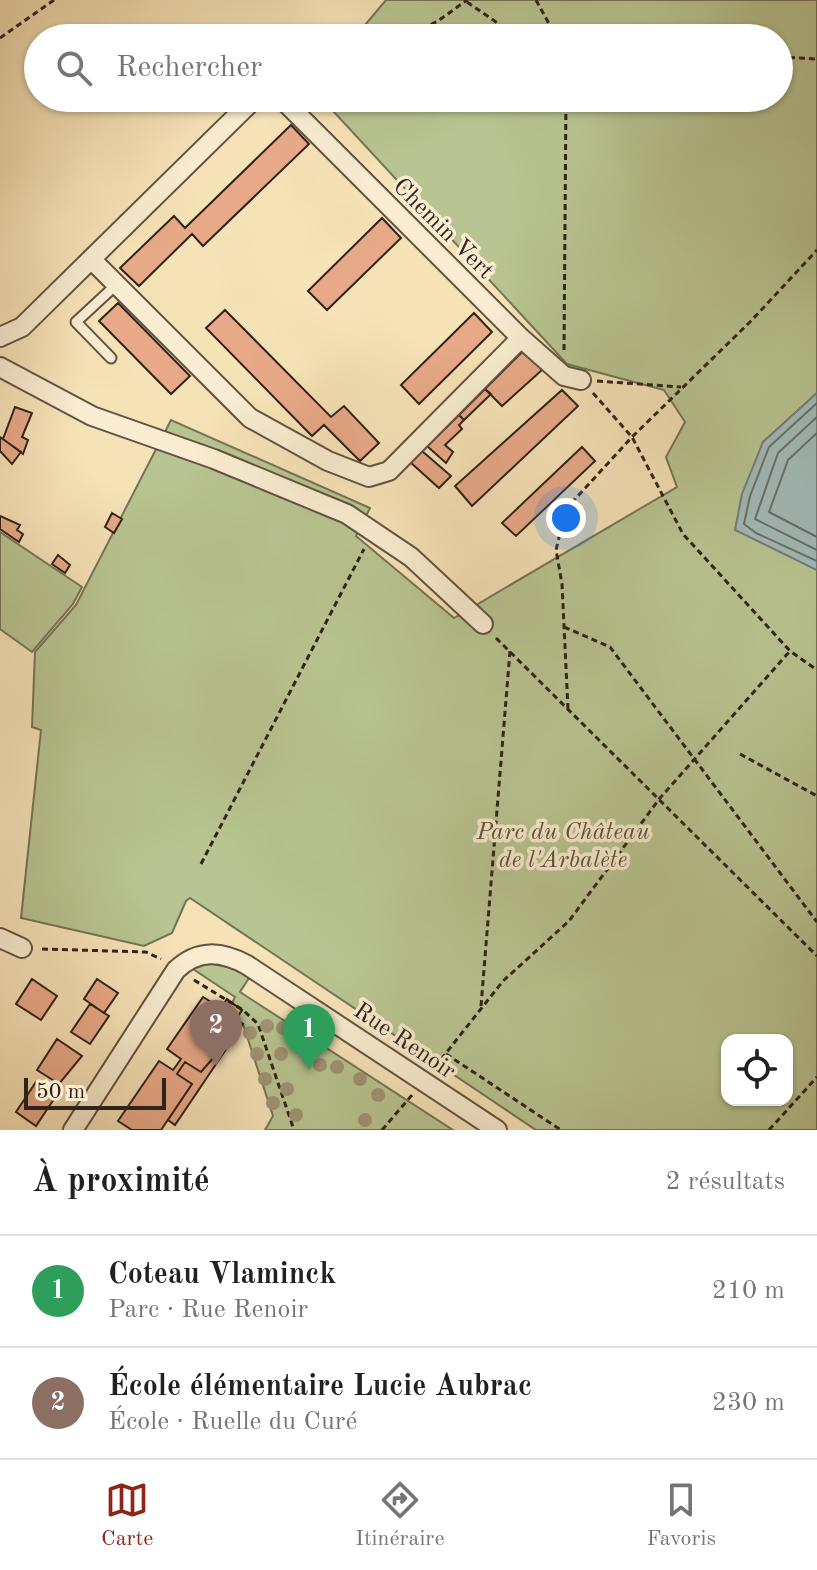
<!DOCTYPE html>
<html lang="fr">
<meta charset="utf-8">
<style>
body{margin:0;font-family:"Old Standard TT",serif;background:#f6f6f6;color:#202124}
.controls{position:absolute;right:24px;bottom:24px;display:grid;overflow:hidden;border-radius:16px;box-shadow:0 2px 6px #0004}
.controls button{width:72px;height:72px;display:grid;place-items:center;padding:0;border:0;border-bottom:2px solid #e0e0e0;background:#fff;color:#202124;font:40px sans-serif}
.scale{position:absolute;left:24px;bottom:20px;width:142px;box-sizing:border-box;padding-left:8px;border:4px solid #302319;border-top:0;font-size:22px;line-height:28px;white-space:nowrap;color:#302319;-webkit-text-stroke:6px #f9ecd0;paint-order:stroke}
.you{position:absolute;left:566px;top:518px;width:28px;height:28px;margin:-20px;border:6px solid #fff;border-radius:50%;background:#1a73e8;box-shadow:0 0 0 12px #1a73e833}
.badge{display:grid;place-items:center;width:52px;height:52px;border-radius:50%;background:#8f2418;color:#fff;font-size:26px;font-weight:700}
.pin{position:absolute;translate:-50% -66px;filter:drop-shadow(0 2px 4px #0008)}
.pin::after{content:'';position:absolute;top:42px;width:28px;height:24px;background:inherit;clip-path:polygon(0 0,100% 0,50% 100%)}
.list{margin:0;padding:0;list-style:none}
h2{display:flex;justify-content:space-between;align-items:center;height:104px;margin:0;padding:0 32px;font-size:34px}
h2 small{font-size:26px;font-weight:400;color:#757577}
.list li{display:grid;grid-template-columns:52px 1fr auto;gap:24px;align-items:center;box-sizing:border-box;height:112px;padding:0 32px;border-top:2px solid #e0e0e0}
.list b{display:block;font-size:30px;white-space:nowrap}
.list p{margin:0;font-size:26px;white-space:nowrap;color:#757577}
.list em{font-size:26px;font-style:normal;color:#757577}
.icon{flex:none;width:44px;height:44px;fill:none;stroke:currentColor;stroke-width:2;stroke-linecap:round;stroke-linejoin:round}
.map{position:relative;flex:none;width:817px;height:1130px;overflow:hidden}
.search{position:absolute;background:#fff;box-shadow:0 2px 6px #0004;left:24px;right:24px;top:24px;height:88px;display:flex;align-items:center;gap:20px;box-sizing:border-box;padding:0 28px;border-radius:44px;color:#757577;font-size:30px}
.sheet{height:328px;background:#fff}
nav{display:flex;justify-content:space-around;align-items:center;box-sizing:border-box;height:112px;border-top:2px solid #e0e0e0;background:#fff;font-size:22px;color:#757577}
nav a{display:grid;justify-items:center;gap:4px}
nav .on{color:#8f2418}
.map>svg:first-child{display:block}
.green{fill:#b8c491;stroke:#747455;stroke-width:2;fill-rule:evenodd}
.water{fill:#a1bbb9;stroke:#747e79;stroke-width:2}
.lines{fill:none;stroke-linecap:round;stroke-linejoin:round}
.shore{stroke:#686f69;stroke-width:2}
.building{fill:#e8a988;stroke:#302319;stroke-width:2}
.service-casing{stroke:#625340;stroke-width:13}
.minor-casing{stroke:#625340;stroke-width:22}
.path{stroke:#302319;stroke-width:3;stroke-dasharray:6 4;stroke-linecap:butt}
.service{stroke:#f9ecd0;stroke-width:9}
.minor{stroke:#f9ecd0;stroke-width:18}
.tree{fill:#a09374}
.labels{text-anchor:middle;stroke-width:7;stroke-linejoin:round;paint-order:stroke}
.street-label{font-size:24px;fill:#302319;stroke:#f9ecd0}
.park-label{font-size:24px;font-style:italic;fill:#59533d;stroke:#f9ecd0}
</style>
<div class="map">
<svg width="817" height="1130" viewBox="0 0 817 1130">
<rect width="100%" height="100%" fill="#f6e2b7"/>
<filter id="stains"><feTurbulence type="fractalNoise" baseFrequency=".0025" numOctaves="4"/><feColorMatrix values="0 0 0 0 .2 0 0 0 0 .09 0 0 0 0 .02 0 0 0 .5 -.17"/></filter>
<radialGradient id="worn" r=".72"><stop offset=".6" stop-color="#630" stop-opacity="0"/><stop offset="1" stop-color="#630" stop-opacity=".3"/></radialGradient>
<path class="green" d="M386,0H817V393L763,442L735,529L817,570V1130H536L190,898L186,901L172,933L144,946L21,918L41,730L32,727L35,652L76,605L171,420L370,508L356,536L454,618L677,487L666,457L685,422L664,390L567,364L321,98H779V38H354ZM727,1040H787V1100H727Z
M0,532L82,587L73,604L32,652L0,629Z
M209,963L236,969L249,978L240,992L453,1130H265L273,1116L243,1024L236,1019L242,1010L232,1003L235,997L193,969Z"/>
<path class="water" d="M817,393V570L735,530L742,494L763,442Z"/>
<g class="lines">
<path class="shore" d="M817,403L769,447L750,496L744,524L756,533L817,561
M817,417L778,453L755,519L817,550
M817,433L788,460L769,512L817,537"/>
</g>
<path class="building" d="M291,125L309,144L203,246L192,234L139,286L120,268L174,216L185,228Z
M382,218L401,238L327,310L308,291Z
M118,303L190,376L171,394L99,321Z
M225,310L331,417L344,406L379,443L360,461L324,425L312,436L206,328Z
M474,313L492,332L419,404L401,385Z
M524,350L542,370L502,406L485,389Z
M485,389L491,394L464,420L459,415Z
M562,390L578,406L472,506L455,486Z
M15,407L32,413L22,437L28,440L23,454L3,439Z
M459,415L464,420L459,425L462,429L445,445L453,452L446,463L427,446Z
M0,437L21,452L12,464L0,451Z
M582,447L595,461L516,536L502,523Z
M422,451L451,476L439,488L410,462Z
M112,513L122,519L114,533L105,527Z
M0,516L20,525L17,530L23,534L19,542L0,529Z
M58,555L70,565L65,573L52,564Z
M32,979L57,996L41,1020L16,1004Z
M97,979L118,993L104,1013L84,999Z
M203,997L221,1008L227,999L232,1003L242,1010L236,1019L243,1024L201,1072L185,1062L177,1074L192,1084L161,1130H132L118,1121L159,1061L173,1070L181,1059L167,1049Z
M90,1004L109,1016L90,1044L71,1032Z
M243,1024L175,1125L168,1120L192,1084L177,1074L185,1062L201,1072Z
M57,1039L82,1056L59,1084L37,1070Z
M36,1082L56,1096L36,1126L16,1112Z"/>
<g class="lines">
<defs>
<path id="service" d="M111,358L76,322L117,284"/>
<path id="minor" d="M281,98L521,338L564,376L581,380
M91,259L250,418L328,461L369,477L389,471L521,338
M0,337L22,327L255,98
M0,367L92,416L214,459L347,514L411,557L483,624
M0,938L22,948
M73,1130L176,970C198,949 221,951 247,965L497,1130"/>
</defs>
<use href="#service" class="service-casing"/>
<use href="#minor" class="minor-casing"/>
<path class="path" d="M536,0L553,31L562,38
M467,2L499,24L513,38
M0,38L54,0
M320,38L348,33L379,38
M404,38L438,21L467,0
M779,57L817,59
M564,350L566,98
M597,381L681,387
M593,393L632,437L683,534L790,651L817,670
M564,627L610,647L817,922
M496,638L817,956
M568,709L562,584L556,550L566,509L632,437L751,321L817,250
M740,754L817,796
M201,864L364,549
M42,949L146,952L161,959
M194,980L243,1010L258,1024L294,1130
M481,1006L510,651
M446,1054L561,1130
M435,1067L503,981L569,921L660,798L790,651
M382,1130L412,1095
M769,1130L817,1077"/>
<use href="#service" class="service"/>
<use href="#minor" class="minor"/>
</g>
<g class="tree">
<circle cx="267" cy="1026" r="7"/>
<circle cx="283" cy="1028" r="7"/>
<circle cx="250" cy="1033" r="7"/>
<circle cx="297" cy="1044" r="7"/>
<circle cx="310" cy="1050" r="7"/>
<circle cx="257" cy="1054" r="7"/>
<circle cx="281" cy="1054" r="7"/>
<circle cx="320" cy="1065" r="7"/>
<circle cx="337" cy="1067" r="7"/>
<circle cx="265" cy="1079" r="7"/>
<circle cx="360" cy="1079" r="7"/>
<circle cx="287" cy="1089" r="7"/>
<circle cx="378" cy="1095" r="7"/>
<circle cx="273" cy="1103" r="7"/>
<circle cx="296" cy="1115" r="7"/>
<circle cx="365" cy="1120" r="7"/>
</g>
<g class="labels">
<g class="street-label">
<text transform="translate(444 228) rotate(45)" y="8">Chemin Vert</text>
<text transform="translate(405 1040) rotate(34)" y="8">Rue Renoir</text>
</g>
<g class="park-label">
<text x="563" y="839">Parc du Château<tspan x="563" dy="28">de l'Arbalète</tspan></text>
</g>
</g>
<rect width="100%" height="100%" filter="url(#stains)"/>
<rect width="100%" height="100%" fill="url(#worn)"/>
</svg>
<div class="controls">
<button><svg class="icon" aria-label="locate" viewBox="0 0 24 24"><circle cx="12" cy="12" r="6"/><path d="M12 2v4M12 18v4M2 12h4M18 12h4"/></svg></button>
</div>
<div class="scale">50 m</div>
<div class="you"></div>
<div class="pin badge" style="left:309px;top:1070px;background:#2e9e5b">1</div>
<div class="pin badge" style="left:216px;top:1066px;background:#8d6e63">2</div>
<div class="search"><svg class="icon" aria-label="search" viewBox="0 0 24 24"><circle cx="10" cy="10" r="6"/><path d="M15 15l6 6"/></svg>Rechercher</div>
</div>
<section class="sheet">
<h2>À proximité<small>2 résultats</small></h2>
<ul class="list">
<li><span class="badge" style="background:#2e9e5b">1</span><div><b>Coteau Vlaminck</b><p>Parc · Rue Renoir</p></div><em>210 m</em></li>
<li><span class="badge" style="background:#8d6e63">2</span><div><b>École élémentaire Lucie Aubrac</b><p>École · Ruelle du Curé</p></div><em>230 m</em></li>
</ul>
</section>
<nav>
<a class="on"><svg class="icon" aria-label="map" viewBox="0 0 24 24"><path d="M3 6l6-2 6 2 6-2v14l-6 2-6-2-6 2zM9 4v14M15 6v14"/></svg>Carte</a>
<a><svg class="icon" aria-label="directions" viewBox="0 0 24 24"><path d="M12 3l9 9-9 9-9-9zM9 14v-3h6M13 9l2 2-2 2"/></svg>Itinéraire</a>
<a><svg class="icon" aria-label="saved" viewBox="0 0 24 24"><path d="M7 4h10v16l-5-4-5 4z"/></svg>Favoris</a>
</nav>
